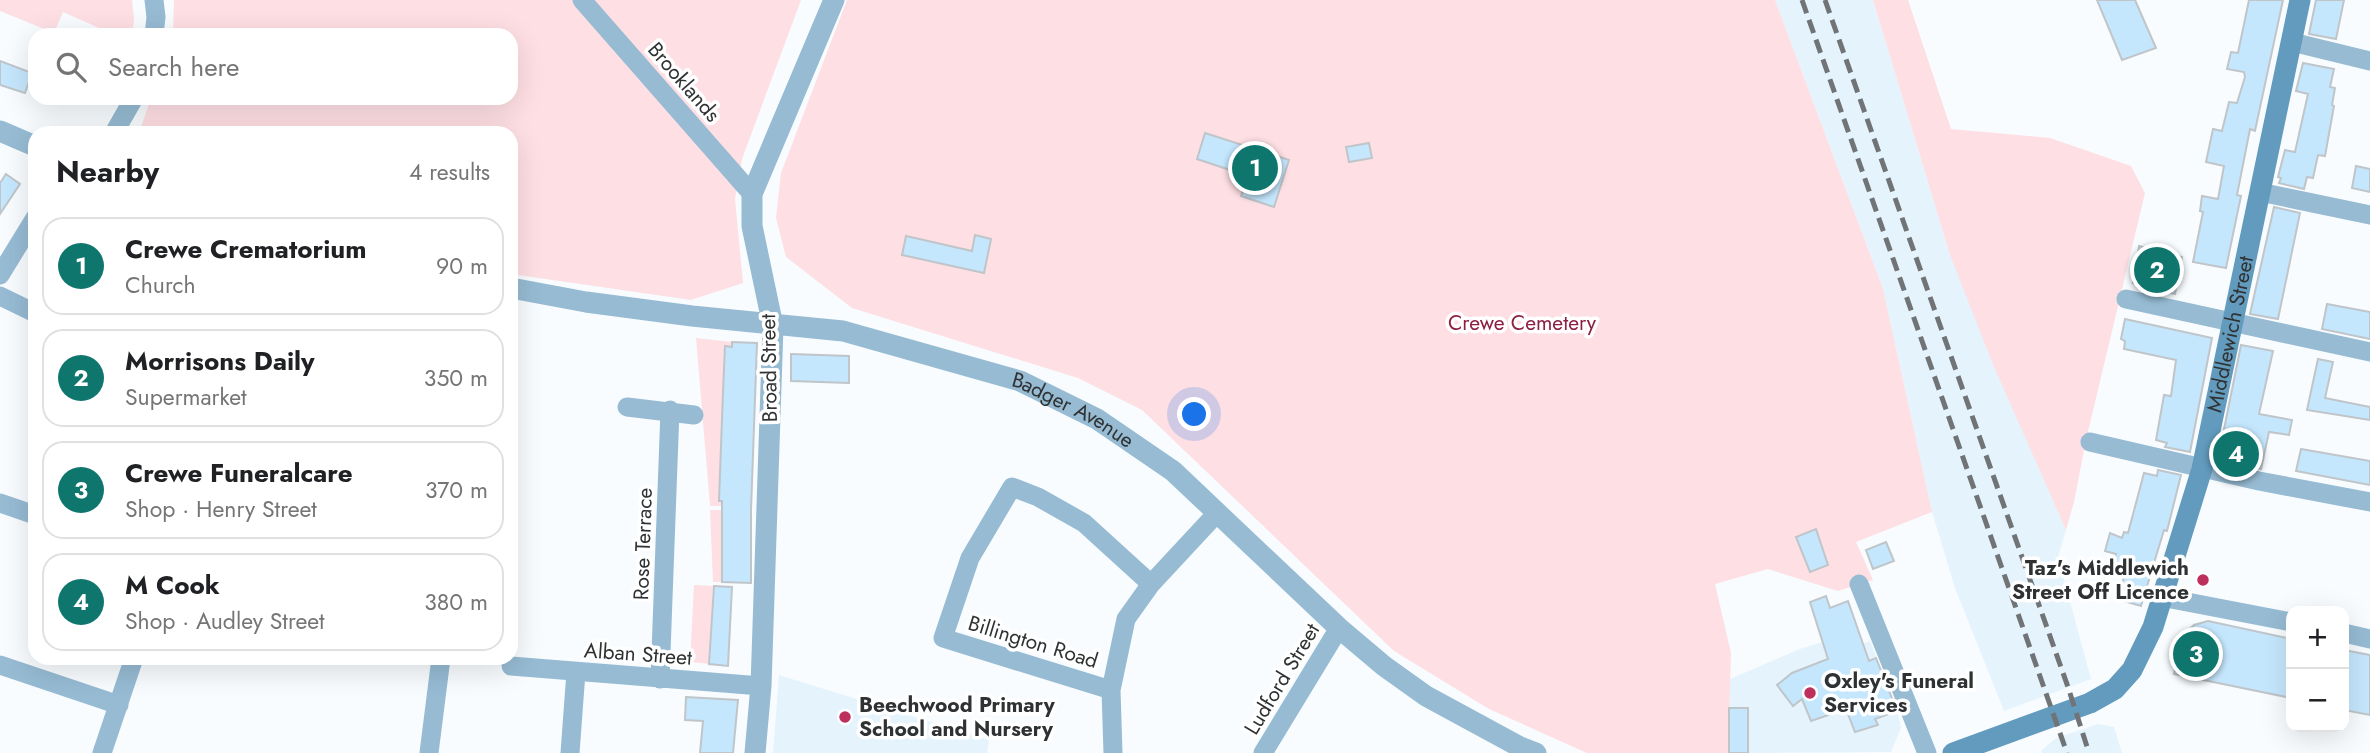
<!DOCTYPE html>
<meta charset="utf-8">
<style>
body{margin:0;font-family:Jost,sans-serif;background:#f2f2f2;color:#202124}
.controls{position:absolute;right:21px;bottom:21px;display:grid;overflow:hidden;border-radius:14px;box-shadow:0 7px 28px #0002}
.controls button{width:63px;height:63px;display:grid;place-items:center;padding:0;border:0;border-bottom:2px solid #e0e0e0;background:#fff;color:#202124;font:35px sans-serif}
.you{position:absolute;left:1195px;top:415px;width:24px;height:24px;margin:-18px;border:5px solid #fff;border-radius:50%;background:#1a73e8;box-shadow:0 0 0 10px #1a73e833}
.badge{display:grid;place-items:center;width:46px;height:46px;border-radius:50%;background:#0f766e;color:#fff;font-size:23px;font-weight:700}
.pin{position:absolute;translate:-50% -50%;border:4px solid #fff;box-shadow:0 2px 7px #0006}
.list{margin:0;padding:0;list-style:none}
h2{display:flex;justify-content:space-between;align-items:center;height:91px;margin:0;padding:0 28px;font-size:30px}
h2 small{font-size:23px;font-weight:400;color:#757577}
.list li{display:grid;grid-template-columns:46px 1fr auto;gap:21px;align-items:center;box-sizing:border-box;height:98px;margin:0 14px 14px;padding:0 14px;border:2px solid #e0e0e0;border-radius:21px}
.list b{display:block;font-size:26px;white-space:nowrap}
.list p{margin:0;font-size:23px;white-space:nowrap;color:#757577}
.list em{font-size:23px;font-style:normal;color:#757577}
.icon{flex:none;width:38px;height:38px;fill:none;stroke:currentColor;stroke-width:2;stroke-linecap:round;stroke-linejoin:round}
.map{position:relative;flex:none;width:2370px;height:753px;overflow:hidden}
.search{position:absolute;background:#fff;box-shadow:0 7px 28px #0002;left:28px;top:28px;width:490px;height:77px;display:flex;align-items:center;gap:18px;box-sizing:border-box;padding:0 24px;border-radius:21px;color:#757577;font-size:26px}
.panel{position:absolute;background:#fff;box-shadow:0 7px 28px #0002;left:28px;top:126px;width:490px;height:539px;border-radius:21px}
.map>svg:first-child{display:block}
.built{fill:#e5f3fc}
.green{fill:#fedfe4}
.building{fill:#c5e7fd;stroke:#bfc5c9;stroke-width:2}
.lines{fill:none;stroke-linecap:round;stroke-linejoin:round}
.minor{stroke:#96bbd3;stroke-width:19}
.tertiary{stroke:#96bbd3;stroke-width:21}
.secondary{stroke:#629bbd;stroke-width:21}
.rail{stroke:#717476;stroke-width:5;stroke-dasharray:14 7;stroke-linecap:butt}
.poi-dot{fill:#bd2f5c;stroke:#fff;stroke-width:2.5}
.labels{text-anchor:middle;stroke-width:7;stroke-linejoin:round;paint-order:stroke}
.street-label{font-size:21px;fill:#2f3233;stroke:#fff}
.park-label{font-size:21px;fill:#8d1f42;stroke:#fff}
.poi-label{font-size:21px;font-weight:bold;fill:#2f3233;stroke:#fff;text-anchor:start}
</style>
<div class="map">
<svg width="2370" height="753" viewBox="0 0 2370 753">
<rect width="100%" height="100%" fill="#f8fcff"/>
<path class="built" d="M1775,0H1873L1950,255L2066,530L2058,557L2091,679L2004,711L1955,588L1932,512L1883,289Z
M1870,641L1898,714L1901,728L1891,752L1728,753L1730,679L1800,649L1822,642L1828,656Z
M779,675L989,740L987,753H773Z
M2098,724L2114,727L2122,753H2042L2041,751L2056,738Z"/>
<path class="green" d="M0,0H132L134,19L132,35H115L63,12L54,33L0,11Z
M174,0H801L742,159L735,199L743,283L691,300L511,274V133H139L151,98H511V35H173Z
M847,0H1775L1883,289L1932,512L1856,542L1873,580L1838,591L1768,569L1715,584L1731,653L1728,753H1587L1489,709L1394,651L1142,410L1078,378L852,308L786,257L776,218L781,173Z
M1873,0H1908L1951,129L2050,138L2131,166L2145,193L2086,440L2074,502L2066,530L1994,367L1950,255Z
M696,338L732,342V347H724V361L731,362V369H724L723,383L731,391H723L722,407L730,408V415H722L721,429L730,430V433H721V441L729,450H721L720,470L729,471L728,481H719V500L728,501V506H710Z
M710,510H730L722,577H730V582H713Z
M694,585L713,586L709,664L690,662Z"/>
<path class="building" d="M2097,0H2135L2156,48L2122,60Z
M2249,0H2283L2255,131L2250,129L2237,195L2241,196L2226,268L2193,262L2203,212L2200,211L2202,196L2218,199L2224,166L2206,162L2213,129L2222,131L2229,102L2237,103L2245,77L2244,72L2227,69L2231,52L2238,53Z
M2316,0H2344L2336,39L2309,34Z
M0,61L32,73L25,93L0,85Z
M2303,63L2334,69L2330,87L2335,88L2332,105L2334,106L2325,156L2318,155L2313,178L2307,177L2304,189L2279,183L2281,178L2278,177L2285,150L2295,152L2308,94L2296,91Z
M1205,133L1289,160L1274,207L1241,196L1248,176L1197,159Z
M1369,143L1372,158L1349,162L1346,147Z
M2356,166L2370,169V192L2352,188Z
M6,174L20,184L0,214V183Z
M2274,207L2300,213L2278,319L2250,314Z
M975,235L991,239L984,273L902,255L906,236L972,251Z
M2139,246L2182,257L2175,294L2133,283Z
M2327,304L2370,312V339L2322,329Z
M2125,319L2212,338L2190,452L2165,447L2167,443L2156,440L2164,395L2171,396L2176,360L2124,349L2125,341L2121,339Z
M732,342L757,343L751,510V583L722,582V501H719L723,392L725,346L732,347Z
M2241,345L2273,351L2259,414L2292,420L2289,435L2269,432L2261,469L2218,459Z
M791,354L849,356V383L791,381Z
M2318,359L2333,362L2325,398L2370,407V420L2307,410Z
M2301,449L2370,461V485L2296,471Z
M2158,470L2181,475L2167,531L2164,530L2141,606L2117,599L2125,574L2111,570L2116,554L2105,551L2110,533L2122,538L2124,532L2128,533L2144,473L2157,476Z
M1816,529L1828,565L1810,572L1796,537Z
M1886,542L1894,561L1873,569L1866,550Z
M714,586L732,587L728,666L709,664Z
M1826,596L1830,608L1848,601L1869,661L1876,658L1897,711L1875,719L1878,725L1855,732L1846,709L1811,721L1802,699L1793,706L1777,685L1792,673L1828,659L1810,602Z
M2208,621L2291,639V698L2174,674L2178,653L2185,633L2194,625Z
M2344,650L2370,655V715L2344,710Z
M686,697L738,700L733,753H700L703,721L685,720Z
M1729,708H1748V753H1729Z"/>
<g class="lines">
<path class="minor" d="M154,0L156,17L154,35
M582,0L752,194
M2292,42L2370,61
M114,133L134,98
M2260,192L2370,215
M0,275L35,218
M0,296L35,313
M2126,299L2370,352
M627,407L694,415
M2090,442L2259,481L2370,502
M0,503L35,515
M1859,584L1927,753
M2161,597L2291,622
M2344,633L2370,639
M0,665L119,705
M511,666L761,686
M660,679L670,410
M1111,690L943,638L970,558L1012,487L1038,497L1084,523L1151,584
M102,753L134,658
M429,753L441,658
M570,753L576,672
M1113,753L1111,690L1126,619L1151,584L1217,513
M1263,753L1339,628"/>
<g class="tertiary">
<path d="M0,131L35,146"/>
<path id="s1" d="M511,288L586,302L692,316L843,331L1020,381L1097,419L1173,471L1339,628L1384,666L1426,696L1520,747L1536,753"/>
<path d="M755,753L761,686L773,326L752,226V194L834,0"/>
</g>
<path class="secondary" id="s2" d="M1953,753L2090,703L2115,689L2132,670L2153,627L2202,469L2300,0"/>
<path class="rail" d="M1802,0L2067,753
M1825,0L2068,687L2089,753"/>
</g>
<g class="poi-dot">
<circle cx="2203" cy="580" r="7"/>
<circle cx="1810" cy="693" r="7"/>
<circle cx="845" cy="717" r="7"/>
</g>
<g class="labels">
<g class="street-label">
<text transform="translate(684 82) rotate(49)" y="7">Brooklands</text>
<text dy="7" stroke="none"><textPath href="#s2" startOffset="551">Middlewich Street</textPath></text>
<text transform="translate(769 368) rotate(-91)" y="7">Broad Street</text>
<text dy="7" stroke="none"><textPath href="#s1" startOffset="579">Badger Avenue</textPath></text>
<text transform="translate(643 544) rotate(-88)" y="7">Rose Terrace</text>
<text transform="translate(1033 642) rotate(17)" y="7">Billington Road</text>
<text transform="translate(638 654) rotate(4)" y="7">Alban Street</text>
<text transform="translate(1282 679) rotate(-59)" y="7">Ludford Street</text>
</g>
<g class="park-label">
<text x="1522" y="330">Crewe Cemetery</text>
</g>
<g class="poi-label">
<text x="2189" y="575" text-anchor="end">Taz's Middlewich<tspan x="2189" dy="24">Street Off Licence</tspan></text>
<text x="1824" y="688">Oxley's Funeral<tspan x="1824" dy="24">Services</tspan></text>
<text x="859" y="712">Beechwood Primary<tspan x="859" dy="24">School and Nursery</tspan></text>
</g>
</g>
</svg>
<div class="controls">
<button>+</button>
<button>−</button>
</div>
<div class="you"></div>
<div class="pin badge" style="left:1255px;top:168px">1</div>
<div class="pin badge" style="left:2157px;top:270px">2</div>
<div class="pin badge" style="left:2196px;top:654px">3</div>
<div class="pin badge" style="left:2236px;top:454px">4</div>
<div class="search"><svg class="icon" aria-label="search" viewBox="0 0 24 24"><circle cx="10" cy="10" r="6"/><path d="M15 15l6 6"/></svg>Search here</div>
<section class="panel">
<h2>Nearby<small>4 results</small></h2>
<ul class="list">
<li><span class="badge">1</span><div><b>Crewe Crematorium</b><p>Church</p></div><em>90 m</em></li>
<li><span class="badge">2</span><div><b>Morrisons Daily</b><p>Supermarket</p></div><em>350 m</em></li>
<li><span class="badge">3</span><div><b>Crewe Funeralcare</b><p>Shop · Henry Street</p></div><em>370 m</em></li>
<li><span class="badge">4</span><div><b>M Cook</b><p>Shop · Audley Street</p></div><em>380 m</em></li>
</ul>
</section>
</div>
